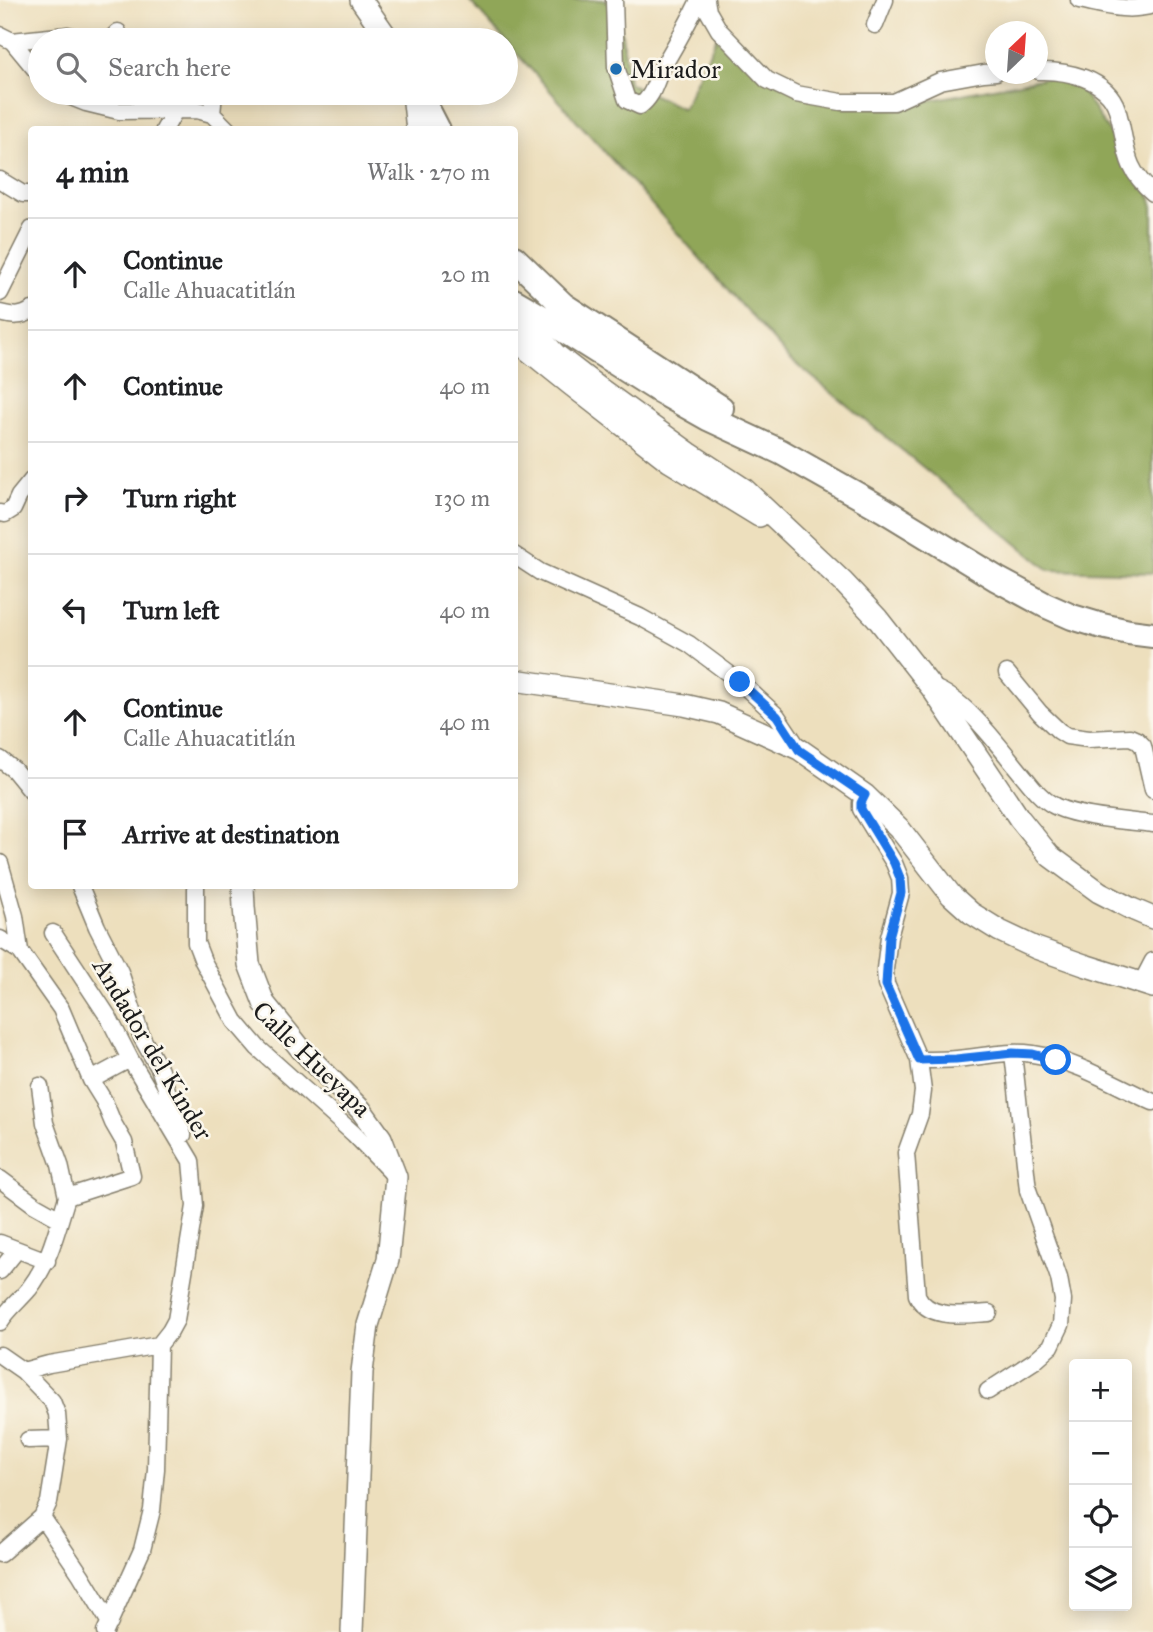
<!DOCTYPE html>
<meta charset="utf-8">
<style>
body{margin:0;font-family:"IM FELL Great Primer",serif;background:#f2f2f2;color:#202124}
.controls{position:absolute;right:21px;bottom:21px;display:grid;overflow:hidden;border-radius:7px;box-shadow:0 4px 18px #0003}
.controls button{width:63px;height:63px;display:grid;place-items:center;padding:0;border:0;border-bottom:2px solid #e0e0e0;background:#fff;color:#202124;font:35px sans-serif}
.compass{position:absolute;left:985px;top:21px;width:63px;height:63px;border-radius:50%;background:#fff;box-shadow:0 4px 18px #0003;rotate:25deg}
.stop{position:absolute;width:21px;height:21px;margin:-16px;border:5px solid #1a73e8;border-radius:50%;background:#fff}
.stop.end{background:#1a73e8;border-color:#fff;box-shadow:0 2px 7px #0008}
.list{margin:0;padding:0;list-style:none}
h2{display:flex;justify-content:space-between;align-items:center;height:91px;margin:0;padding:0 28px;font-size:30px}
h2 small{font-size:23px;font-weight:400;color:#757577}
.list li{display:grid;grid-template-columns:46px 1fr auto;gap:21px;align-items:center;box-sizing:border-box;height:112px;padding:0 28px;border-top:2px solid #e0e0e0}
.list b{display:block;font-size:26px;white-space:nowrap}
.list p{margin:0;font-size:23px;white-space:nowrap;color:#757577}
.list em{font-size:23px;font-style:normal;color:#757577}
.icon{flex:none;width:38px;height:38px;fill:none;stroke:currentColor;stroke-width:2;stroke-linecap:round;stroke-linejoin:round}
.map{position:relative;flex:none;width:1153px;height:1632px;overflow:hidden}
.search{position:absolute;background:#fff;box-shadow:0 4px 18px #0003;left:28px;top:28px;width:490px;height:77px;display:flex;align-items:center;gap:18px;box-sizing:border-box;padding:0 24px;border-radius:38px;color:#757577;font-size:26px}
.panel{position:absolute;background:#fff;box-shadow:0 4px 18px #0003;left:28px;top:126px;width:490px;height:763px;border-radius:7px}
.map>svg:first-child{display:block}
.forest{fill:#90a658;stroke:#56613a;stroke-width:2}
.lines{fill:none;stroke-linecap:round;stroke-linejoin:round}
.minor-casing{stroke:#847e6c;stroke-width:19}
.major-casing{stroke:#847e6c;stroke-width:24}
.highway-casing{stroke:#847e6c;stroke-width:28}
.minor{stroke:#fff;stroke-width:16}
.major{stroke:#fff;stroke-width:21}
.highway{stroke:#fff;stroke-width:24}
.route{stroke:#1a73e8;stroke-width:9}
.poi-dot{fill:#1f6fb2;stroke:#fbf7ec;stroke-width:2.5}
.labels{text-anchor:middle;stroke-width:5;stroke-linejoin:round;paint-order:stroke}
.poi-label{font-size:26px;fill:#1c1c1c;stroke:#fbf7ec;text-anchor:start}
.street-label{font-size:26px;fill:#1c1c1c;stroke:#fbf7ec}
</style>
<div class="map">
<svg width="1153" height="1632" viewBox="0 0 1153 1632">
<rect width="100%" height="100%" fill="#fbf7ec"/>
<filter id="ink" filterUnits="userSpaceOnUse"><feTurbulence type="fractalNoise" baseFrequency=".0143" numOctaves="2"/><feDisplacementMap in="SourceGraphic" scale="14" xChannelSelector="R" yChannelSelector="G"/><feConvolveMatrix kernelMatrix="1 2 1 2 8 2 1 2 1" color-interpolation-filters="sRGB"/></filter>
<filter id="wash" filterUnits="userSpaceOnUse"><feTurbulence type="fractalNoise" baseFrequency=".00686" numOctaves="4" result="noise"/><feDisplacementMap in="SourceGraphic" scale="28" xChannelSelector="R" yChannelSelector="G"/><feGaussianBlur stdDeviation="1.57" result="paint"/><feColorMatrix in="noise" values="0 0 0 0 0 0 0 0 0 0 0 0 0 0 0 0 0 1.4 0 .05"/><feComposite in="paint" operator="in"/></filter>
<g filter="url(#wash)">
<rect width="100%" height="100%" fill="#eddfbd"/>
<path class="forest" d="M469,0H617L629,83L683,109L718,34L775,82L901,106L1070,73L1149,192L1153,207V573L1049,570L788,357Z"/>
</g>
<g filter="url(#ink)">
<g class="lines">
<defs>
<path id="minor" d="M614,0L616,67L627,100L640,106C654,95 654,84 662,68C675,46 688,24 699,0
M706,0L708,11L719,30L767,80L796,94L841,102H894L940,81L984,73L996,72
M1079,0C1104,5 1128,13 1153,5
M875,25L885,0
M0,35L12,41L40,75
M110,40L118,32
M12,41L68,35L83,40
M1038,71C1065,70 1107,78 1117,109C1128,144 1121,166 1153,193
M61,93L86,103L119,111L197,110L212,114L228,130
M212,114L214,93
M164,130L176,109
M0,180L23,194H32
M0,293L32,229
M0,313C12,316 21,318 32,310
M0,513L5,514L13,509L19,496L32,480
M514,555L540,572L640,617L689,644L740,682L777,716L799,749
M1007,673L1040,713L1059,731L1067,736L1089,739L1130,737L1137,740L1143,746L1153,790
M931,687C966,698 1002,751 1026,779C1034,789 1042,799 1053,805C1073,817 1129,821 1153,824
M0,759L14,770L32,792
M865,795L861,803V809L894,863L900,878L901,893L889,937L885,969L886,984L919,1060L923,1091L920,1114L906,1153L917,1295C928,1321 966,1314 989,1313
M0,863L15,916L20,951L61,1009L91,1080L104,1101L113,1123L124,1142L132,1176L67,1197
M80,886L97,927L120,972L142,1038L159,1068L183,1135
M196,886V943L203,961L235,1021L258,1048L354,1134L392,1173
M0,939L20,951
M1141,984L1153,961
M919,1060C932,1060 945,1060 957,1059C982,1057 1008,1050 1033,1054C1075,1060 1115,1085 1153,1102
M91,1080L130,1059
M40,1086L45,1123L60,1165L67,1197
M0,1179L35,1205L60,1219
M0,1243L47,1261
M0,1271L17,1250
M0,1322C8,1309 19,1301 29,1289C50,1262 57,1229 67,1197
M0,1355L23,1371L52,1401L57,1414L59,1439L49,1502L42,1517L0,1554
M23,1371L49,1364L159,1345L170,1331L176,1320L195,1206L191,1161L130,1059L109,1018L53,933
M988,1391L1034,1361L1051,1346L1061,1325L1063,1300L1059,1278L1028,1190L1013,1053
M28,1440L59,1439
M42,1517L81,1575L110,1623
M105,1632L142,1550L152,1510L156,1469L159,1345"/>
<path id="major" d="M361,0L389,40
M413,93L417,130
M514,303L526,323L555,354L599,388L689,453L744,489L843,582L877,618L931,687L1019,818L1050,856L1099,892L1132,909L1153,918
M514,339L570,384L669,461L759,516
M514,680L684,705L719,713L799,749L865,795L899,828L951,895L971,913L1000,931L1036,948L1084,965L1153,987
M243,886L244,907L249,964L264,1003L301,1049L361,1110L381,1138L396,1177L388,1260L368,1325L362,1372L352,1632"/>
<path id="highway" d="M419,93L438,130
M514,258L563,305L721,408
M514,301L562,329L660,391L708,418L781,452L884,510L997,579L1045,605L1072,617L1102,626L1129,632L1153,635"/>
</defs>
<use href="#minor" class="minor-casing"/>
<use href="#major" class="major-casing"/>
<use href="#highway" class="highway-casing"/>
<use href="#minor" class="minor"/>
<use href="#major" class="major"/>
<use href="#highway" class="highway"/>
</g>
</g>
<g class="lines" filter="url(#ink)">
<path class="route" d="M740,682L777,716L799,750L865,795L861,803V809L894,863L900,878L901,893L889,937L886,985L919,1060L956,1059L1013,1053L1033,1054L1056,1060"/>
</g>
<circle class="poi-dot" cx="616" cy="69" r="7"/>
<g class="labels">
<g class="poi-label">
<text x="630" y="78">Mirador</text>
</g>
<g class="street-label">
<text transform="translate(153 1049) rotate(59)" y="9">Andador del Kinder</text>
<text transform="translate(312 1059) rotate(44)" y="9">Calle Hueyapa</text>
</g>
</g>
</svg>
<div class="controls">
<button>+</button>
<button>−</button>
<button><svg class="icon" aria-label="locate" viewBox="0 0 24 24"><circle cx="12" cy="12" r="6"/><path d="M12 2v4M12 18v4M2 12h4M18 12h4"/></svg></button>
<button><svg class="icon" aria-label="layers" viewBox="0 0 24 24"><path d="M12 4l9 5-9 5-9-5zM3 14l9 5 9-5"/></svg></button>
</div>
<svg class="compass" viewBox="-18 -18 36 36"><path d="M0-13l5 13h-10z" fill="#e53935"/><path d="M0 13l5-13h-10z" fill="#757577"/></svg>
<div class="stop" style="left:1056px;top:1060px"></div>
<div class="stop end" style="left:740px;top:682px"></div>
<div class="search"><svg class="icon" aria-label="search" viewBox="0 0 24 24"><circle cx="10" cy="10" r="6"/><path d="M15 15l6 6"/></svg>Search here</div>
<section class="panel">
<h2>4 min<small>Walk · 270 m</small></h2>
<ul class="list">
<li><svg class="icon" aria-label="ahead" viewBox="0 0 24 24"><path d="M12 20V5M6 11l6-6 6 6"/></svg><div><b>Continue</b><p>Calle Ahuacatitlán</p></div><em>20 m</em></li>
<li><svg class="icon" aria-label="ahead" viewBox="0 0 24 24"><path d="M12 20V5M6 11l6-6 6 6"/></svg><div><b>Continue</b></div><em>40 m</em></li>
<li><svg class="icon" aria-label="right" viewBox="0 0 24 24"><path d="M7 20v-9h11M14 6l5 5-5 5"/></svg><div><b>Turn right</b></div><em>130 m</em></li>
<li><svg class="icon" aria-label="left" viewBox="0 0 24 24"><path d="M17 20v-9H6M10 6l-5 5 5 5"/></svg><div><b>Turn left</b></div><em>40 m</em></li>
<li><svg class="icon" aria-label="ahead" viewBox="0 0 24 24"><path d="M12 20V5M6 11l6-6 6 6"/></svg><div><b>Continue</b><p>Calle Ahuacatitlán</p></div><em>40 m</em></li>
<li><svg class="icon" aria-label="arrive" viewBox="0 0 24 24"><path d="M6 21V4h12l-3 4 3 4H6"/></svg><div><b>Arrive at destination</b></div></li>
</ul>
</section>
</div>
